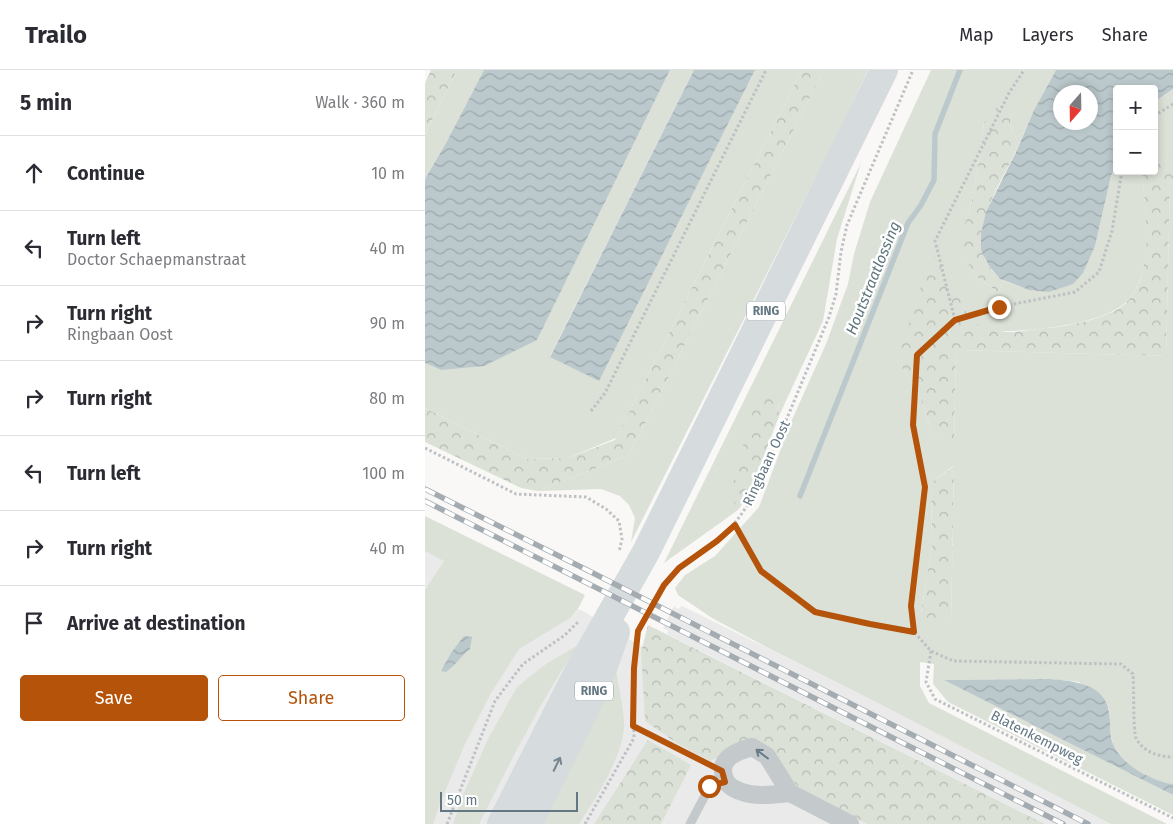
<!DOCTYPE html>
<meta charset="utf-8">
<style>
body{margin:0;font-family:"Fira Sans",sans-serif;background:#f7f7f7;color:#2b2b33}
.controls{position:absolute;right:15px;top:15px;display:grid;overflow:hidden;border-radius:5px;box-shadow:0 2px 8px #0003}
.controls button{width:45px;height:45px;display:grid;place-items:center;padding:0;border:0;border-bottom:1px solid #e1e1e2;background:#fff;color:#2b2b33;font:25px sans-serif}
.compass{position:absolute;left:628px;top:15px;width:45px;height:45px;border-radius:50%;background:#fff;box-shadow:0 2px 8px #0003;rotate:200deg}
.scale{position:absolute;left:15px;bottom:12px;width:138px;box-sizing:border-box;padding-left:5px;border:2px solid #637782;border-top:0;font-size:14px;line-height:18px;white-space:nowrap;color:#637782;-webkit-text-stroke:4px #fff;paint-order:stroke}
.stop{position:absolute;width:15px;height:15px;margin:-11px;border:4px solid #b45309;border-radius:50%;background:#fff}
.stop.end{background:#b45309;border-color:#fff;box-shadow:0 1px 5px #0008}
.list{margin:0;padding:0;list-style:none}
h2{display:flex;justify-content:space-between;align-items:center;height:65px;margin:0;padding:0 20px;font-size:21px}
h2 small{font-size:16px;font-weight:400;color:#7c7c81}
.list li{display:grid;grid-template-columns:32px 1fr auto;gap:15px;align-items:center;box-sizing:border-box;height:75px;padding:0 20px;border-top:1px solid #e1e1e2}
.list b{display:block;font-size:19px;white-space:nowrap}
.list p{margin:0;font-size:16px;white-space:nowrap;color:#7c7c81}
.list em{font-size:16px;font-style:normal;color:#7c7c81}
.actions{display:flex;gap:10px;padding:15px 20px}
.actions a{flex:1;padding:11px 0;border:1px solid #b45309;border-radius:5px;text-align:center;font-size:18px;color:#b45309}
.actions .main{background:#b45309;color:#fff}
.icon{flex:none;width:28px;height:28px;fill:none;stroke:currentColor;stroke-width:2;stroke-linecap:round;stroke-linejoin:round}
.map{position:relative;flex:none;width:748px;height:754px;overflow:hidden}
header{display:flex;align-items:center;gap:30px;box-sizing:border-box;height:70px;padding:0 25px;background:#fff;border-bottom:1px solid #e1e1e2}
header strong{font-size:24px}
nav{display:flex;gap:28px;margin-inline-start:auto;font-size:18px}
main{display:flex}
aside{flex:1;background:#fff}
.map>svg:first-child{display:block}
.built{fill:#e9eae9}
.green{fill:#dbe1d7;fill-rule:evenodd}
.forest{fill:url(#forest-crowns)}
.water{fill:url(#water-waves);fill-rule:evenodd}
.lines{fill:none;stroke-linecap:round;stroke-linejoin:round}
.stream{stroke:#bcc9cc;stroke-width:5.5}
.path{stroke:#bec1c3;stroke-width:3;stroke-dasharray:2.5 2.5;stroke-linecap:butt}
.service{stroke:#c4c9cc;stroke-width:9}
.minor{stroke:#c4c9cc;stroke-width:18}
.primary{stroke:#d6dbde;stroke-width:28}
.rail-casing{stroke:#a4acb1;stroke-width:5.5}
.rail{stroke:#fff;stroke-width:4;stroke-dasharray:11;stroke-linecap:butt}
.oneway{stroke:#687b86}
.oneway2{stroke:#748690}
.route{stroke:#b45309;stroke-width:6}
.labels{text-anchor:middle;stroke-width:5;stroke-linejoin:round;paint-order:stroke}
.shield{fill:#fff;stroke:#92a0a8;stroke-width:1}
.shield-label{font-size:12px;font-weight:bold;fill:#637782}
.street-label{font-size:14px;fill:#637782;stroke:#fff}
.water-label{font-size:15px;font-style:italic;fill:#5e767c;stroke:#fff}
</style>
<header>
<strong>Trailo</strong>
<nav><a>Map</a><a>Layers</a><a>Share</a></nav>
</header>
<main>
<aside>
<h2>5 min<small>Walk · 360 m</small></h2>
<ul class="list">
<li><svg class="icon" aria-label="ahead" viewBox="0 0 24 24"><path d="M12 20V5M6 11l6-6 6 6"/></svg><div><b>Continue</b></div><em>10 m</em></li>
<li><svg class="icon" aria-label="left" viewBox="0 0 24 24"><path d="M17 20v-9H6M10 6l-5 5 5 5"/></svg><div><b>Turn left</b><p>Doctor Schaepmanstraat</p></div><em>40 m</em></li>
<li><svg class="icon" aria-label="right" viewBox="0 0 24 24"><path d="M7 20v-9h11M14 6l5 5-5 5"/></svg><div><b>Turn right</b><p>Ringbaan Oost</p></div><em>90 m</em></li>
<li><svg class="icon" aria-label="right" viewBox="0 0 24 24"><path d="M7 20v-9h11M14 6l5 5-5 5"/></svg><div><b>Turn right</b></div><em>80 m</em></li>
<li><svg class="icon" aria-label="left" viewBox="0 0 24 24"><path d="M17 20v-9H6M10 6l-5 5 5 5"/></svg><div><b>Turn left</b></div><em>100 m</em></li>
<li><svg class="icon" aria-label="right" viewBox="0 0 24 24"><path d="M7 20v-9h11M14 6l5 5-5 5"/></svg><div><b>Turn right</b></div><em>40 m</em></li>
<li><svg class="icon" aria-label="arrive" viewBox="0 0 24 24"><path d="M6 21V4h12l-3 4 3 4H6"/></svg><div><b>Arrive at destination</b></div></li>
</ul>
<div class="actions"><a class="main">Save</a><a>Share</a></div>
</aside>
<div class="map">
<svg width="748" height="754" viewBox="0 0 748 754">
<defs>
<pattern id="forest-crowns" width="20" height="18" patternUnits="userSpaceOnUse" patternTransform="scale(1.25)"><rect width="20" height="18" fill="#dbe1d7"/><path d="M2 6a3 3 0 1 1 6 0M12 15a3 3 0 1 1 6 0" fill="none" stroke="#b5bbb4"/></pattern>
<pattern id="water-waves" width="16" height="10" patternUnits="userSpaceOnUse" patternTransform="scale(1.25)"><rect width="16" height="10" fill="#bcc9cc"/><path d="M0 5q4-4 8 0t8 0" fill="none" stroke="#9ca8ab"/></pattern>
</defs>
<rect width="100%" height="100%" fill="#f9f8f6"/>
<path class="built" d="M0,479L158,541L509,754H0Z
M249,536L253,539L257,536L449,631L686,754H620L242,564L243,561L238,558Z"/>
<path class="green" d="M32,0H59L21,73L0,109V64Z
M245,0H269L125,286L174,310L330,0H377L191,368L143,388L102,389L0,338V293L16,300L112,270Z
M399,0H443L406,77L206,472L210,448L204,435L195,426L176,419L113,421L204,385Z
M506,0H631L609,40L594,74L585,55L587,43L559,53L552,103L547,131L540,153L541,191L553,208L573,222L579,211C611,223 616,224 648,214L670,176L686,106L692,93V101H717C720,140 730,189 708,224C691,253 616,260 585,261C579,261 571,263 566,262C562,261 555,257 552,255C537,242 531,219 523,202L472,291C492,317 498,330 506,362L529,373L531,280L741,286L745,115L748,108V714C729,712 694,694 688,674C685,664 685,650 684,639L654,612L626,609L520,610L748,725V745L523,632L508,614L509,594L495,592V616L504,633L742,754H686L449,631L343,578L287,548L253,525L250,518L260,505L290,486L334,437L366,352L401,274L423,214L429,184L445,132ZM528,396H529L526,553L496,543L507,475L506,413Z
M748,19V86H729V32Z
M436,93L412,169L398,251L354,346L353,331L307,426L313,440L239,493Z
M0,446L160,525L154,537L145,548L94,579L66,623L40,674L15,733L8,754H0V520L19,491L0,481Z
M153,575C115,632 85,693 54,754H28L37,727L64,667L92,617L121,594Z
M191,600C193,615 200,643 199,657C197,688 171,728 154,754H115Z"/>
<path class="forest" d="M6,0H32L0,64V13Z
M377,0H399L204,385L113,421L96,418L0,372V338L102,389L143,388L190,370Z
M579,36L585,37L587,43L585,55L594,74C580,108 536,166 568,201C571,205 574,209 579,211L573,222L553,208L541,191L537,171L540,153L547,131L552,103L559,53L569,39Z
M729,86H748V108L745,115L741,286L531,280L529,374L506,362C498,330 492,317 472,291L503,195L510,187C533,201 531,242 555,256C574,267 601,260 622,258C642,257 687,247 701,233C731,203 720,140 717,101H729Z
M341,322L348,325L353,331L354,346L325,423L313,440L306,426L307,418L329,334L336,323Z
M529,396L526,553L497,554L496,543L507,475L506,413Z
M223,555L620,754H442L384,724L372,716L350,688L317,676L285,691L253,674L220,651L216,582Z
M223,670L266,695L236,754H169Z"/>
<path class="water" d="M59,0H245L112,270L59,296L16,300L0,293V109L21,73Z
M269,0H330L174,311L125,287Z
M631,0H748V19L729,32V19H692V93L686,106L670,176L658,203L648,214L624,222L604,220L575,209L564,196L556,180V163L561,142L591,82L609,40ZM666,22V52H636V22Z
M39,566L47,567L45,579C36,586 31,595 21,602L16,601L26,583Z
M626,609C649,611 680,614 684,642C686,653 684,667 689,676C697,695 729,712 748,714V725L519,610Z"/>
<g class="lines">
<path class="stream" d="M375,426L483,153L496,135L509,110L510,64L535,0"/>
<path class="path" d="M729,46L748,34
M697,101L687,161L674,202L650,222L574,237L530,250L492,285L488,355L500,417L487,536L489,562L506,581L528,591L696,594L708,604C709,615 708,660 711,668C718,682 734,687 748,687
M530,250L510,171L584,23L599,0
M166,341L180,323L341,0
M0,378L91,424L161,427L181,439L194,451L197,469L194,482
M310,455L336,501L390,542L445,554L489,562
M214,559C226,539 235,517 252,500C263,488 280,481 292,470C311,455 321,438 333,418L404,247L411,224L416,182L422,155L488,0
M506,581L501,612L510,629L748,748
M209,656L281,693
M22,754L70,631L98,594L140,565L154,551
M160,754L209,668L208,620L211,578"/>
<path class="service" d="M265,754L285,716L300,712"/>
<path class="minor" d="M365,723C347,725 325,728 308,718C303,715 300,711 299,706C293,688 313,681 327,677L342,686L365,723L425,754"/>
<path class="primary" d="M76,754L154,600L221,482L459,0
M103,754L172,615L191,562"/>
<defs>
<path id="rail" d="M0,419L162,500L663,754
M0,431L638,754"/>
</defs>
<use href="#rail" class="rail-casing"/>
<use href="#rail" class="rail"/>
</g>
<defs><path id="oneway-shaft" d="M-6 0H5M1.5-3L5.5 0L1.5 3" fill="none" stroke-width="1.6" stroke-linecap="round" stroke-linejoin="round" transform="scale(1.25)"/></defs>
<use class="oneway" href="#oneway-shaft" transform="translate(337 684) rotate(-143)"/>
<use class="oneway2" href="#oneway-shaft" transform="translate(132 694) rotate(-64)"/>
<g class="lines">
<path class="route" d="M284,716L300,712L297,701L208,656L209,598L213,561L239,515L254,498L292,471L310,455L336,501L390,542L445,554L489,562L486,536L500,417L488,355L492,285L530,250L574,237"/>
</g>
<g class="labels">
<g class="shield">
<rect x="322" y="231.5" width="38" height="19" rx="4"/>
<rect x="150" y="611.5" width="38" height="19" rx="4"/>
</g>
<g class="shield-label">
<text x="341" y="245">RING</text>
<text x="169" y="625">RING</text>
</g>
<g class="street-label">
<text transform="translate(341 393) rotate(-65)" y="5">Ringbaan Oost</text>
<text transform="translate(612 667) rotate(27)" y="5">Blatenkempweg</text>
</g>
<g class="water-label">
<text transform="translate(448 208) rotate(-68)" y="5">Houtstraatlossing</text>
</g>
</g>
</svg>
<div class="controls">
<button>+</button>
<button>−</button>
</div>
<svg class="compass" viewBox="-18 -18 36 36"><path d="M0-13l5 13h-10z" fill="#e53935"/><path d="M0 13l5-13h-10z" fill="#7c7c81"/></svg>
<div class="scale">50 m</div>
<div class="stop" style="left:284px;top:716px"></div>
<div class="stop end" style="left:574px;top:237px"></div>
</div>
</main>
